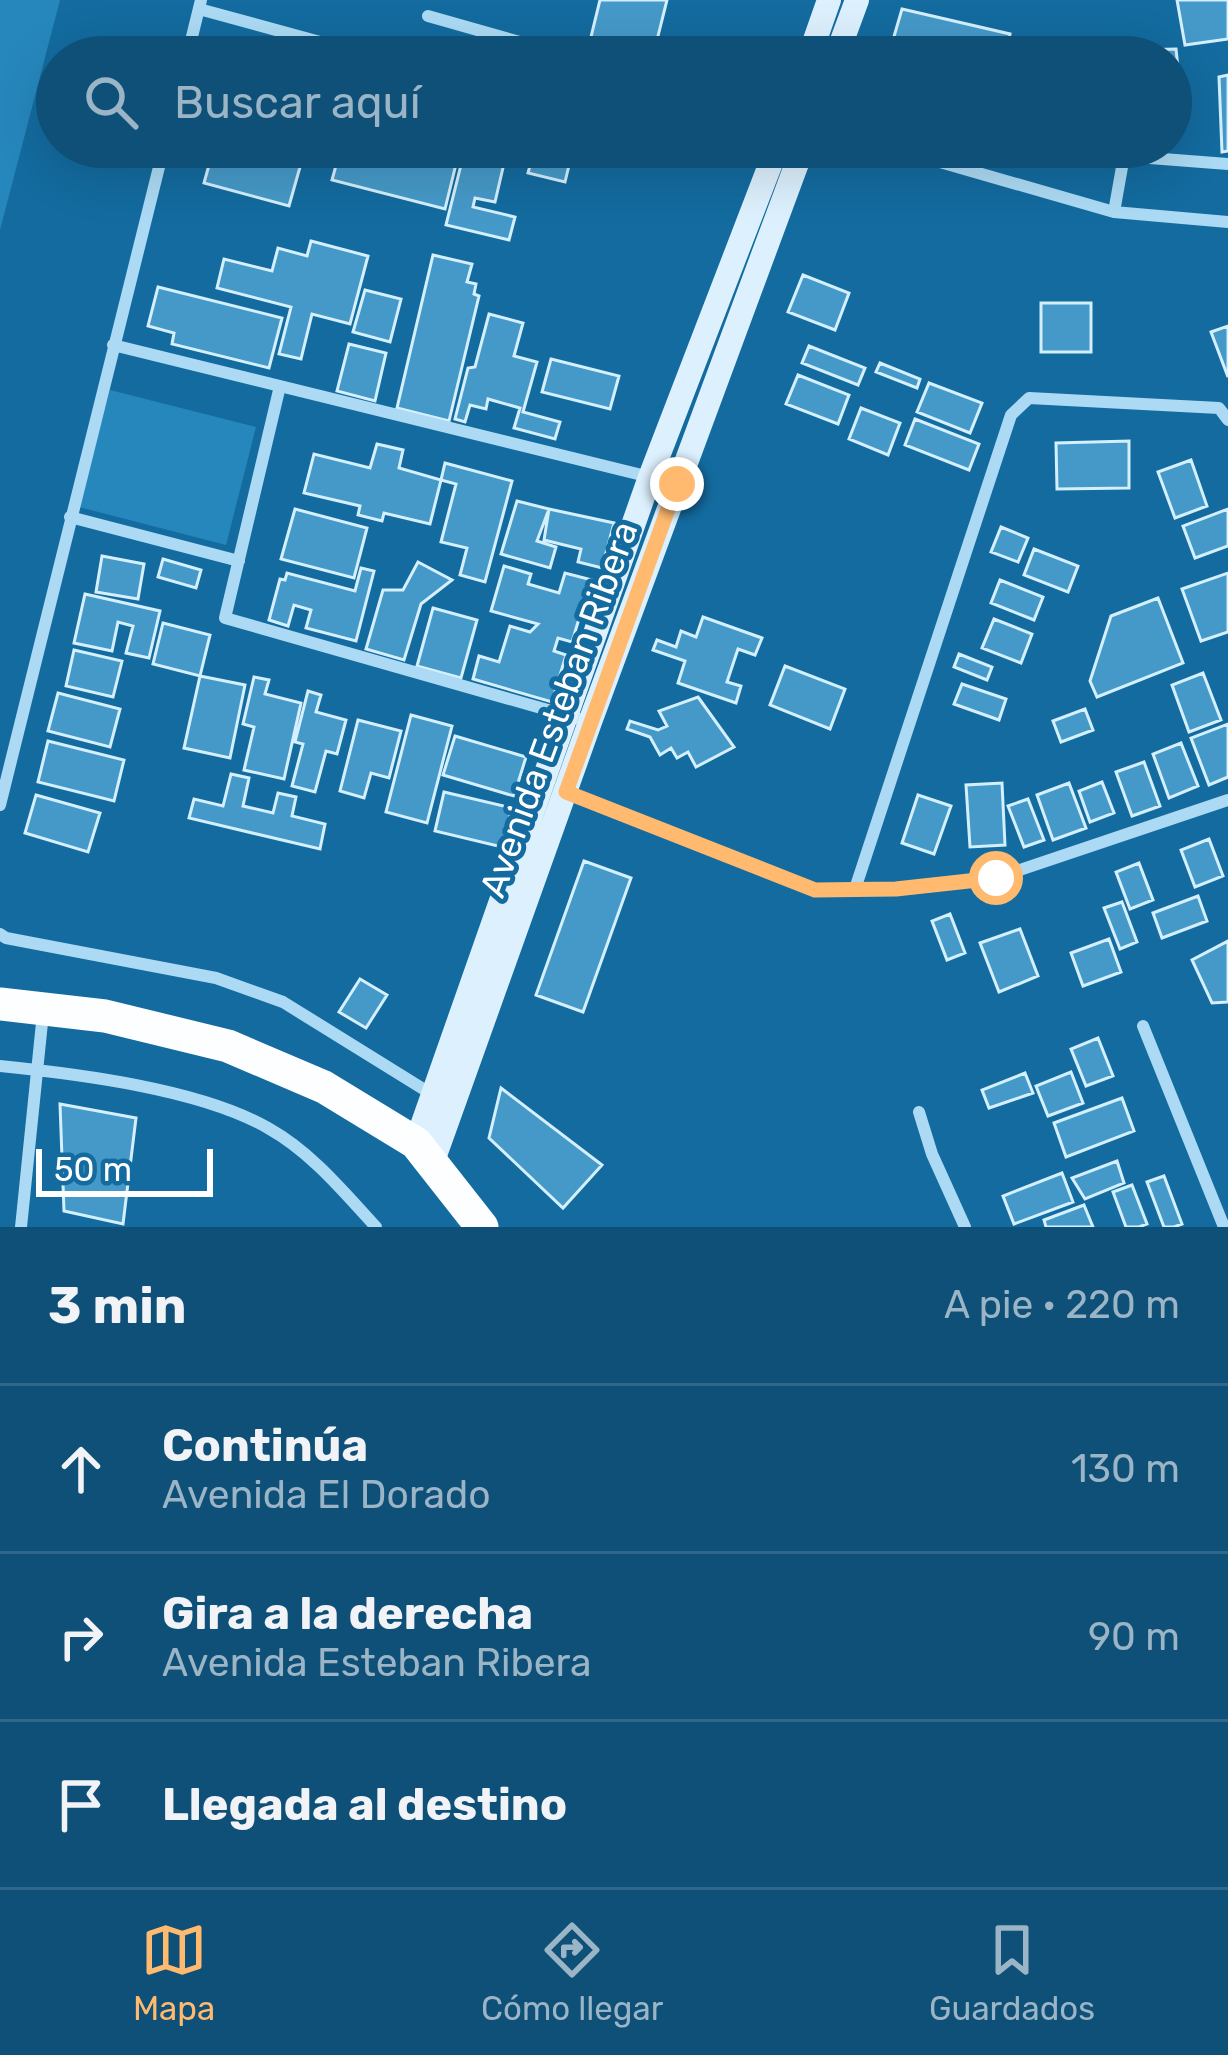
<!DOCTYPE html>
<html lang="es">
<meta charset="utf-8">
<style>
body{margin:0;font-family:Rubik,sans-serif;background:#17577c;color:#f1f3f6}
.scale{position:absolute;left:36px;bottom:30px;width:177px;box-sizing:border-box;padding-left:12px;border:6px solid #fff;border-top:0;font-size:33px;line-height:42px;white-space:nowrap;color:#fff;-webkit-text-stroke:9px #136b9f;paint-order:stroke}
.stop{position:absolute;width:36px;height:36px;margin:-27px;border:9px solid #ffba6f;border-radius:50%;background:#fff}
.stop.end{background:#ffba6f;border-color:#fff;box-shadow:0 3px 12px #0008}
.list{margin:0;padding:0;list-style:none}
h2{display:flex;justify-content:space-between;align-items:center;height:156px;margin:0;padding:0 48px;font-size:51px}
h2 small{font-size:39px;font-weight:400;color:#9bb5c6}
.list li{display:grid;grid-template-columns:78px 1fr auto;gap:36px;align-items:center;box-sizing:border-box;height:168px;padding:0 48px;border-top:3px solid #2e6789}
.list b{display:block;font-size:45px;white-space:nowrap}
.list p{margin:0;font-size:39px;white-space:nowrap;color:#9bb5c6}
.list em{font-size:39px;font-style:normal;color:#9bb5c6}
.icon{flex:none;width:66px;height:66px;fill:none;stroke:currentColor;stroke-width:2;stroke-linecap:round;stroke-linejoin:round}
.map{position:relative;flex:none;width:1228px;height:1227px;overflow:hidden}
.search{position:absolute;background:#0e5077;box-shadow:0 12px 48px #0002;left:36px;right:36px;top:36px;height:132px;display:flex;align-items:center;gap:30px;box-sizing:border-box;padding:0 42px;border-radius:66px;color:#9bb5c6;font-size:45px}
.sheet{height:660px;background:#0e5077}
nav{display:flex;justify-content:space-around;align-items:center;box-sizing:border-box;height:168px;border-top:3px solid #2e6789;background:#0e5077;font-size:33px;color:#9bb5c6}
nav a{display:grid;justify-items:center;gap:6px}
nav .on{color:#ffba6f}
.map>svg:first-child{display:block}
.green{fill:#2687bd}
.building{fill:#4599c8;stroke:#d4effd;stroke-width:3}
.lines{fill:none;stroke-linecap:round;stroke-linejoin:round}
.minor{stroke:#acdaf4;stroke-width:12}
.secondary{stroke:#dcf0fd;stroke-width:24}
.trunk{stroke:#fcfeff;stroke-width:33}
.route{stroke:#ffba6f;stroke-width:15}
.labels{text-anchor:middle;stroke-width:10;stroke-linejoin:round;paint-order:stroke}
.street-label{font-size:36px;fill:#fff;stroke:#136b9f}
</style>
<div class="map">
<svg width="1228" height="1227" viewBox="0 0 1228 1227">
<rect width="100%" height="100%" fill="#136b9f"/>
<path class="green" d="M0,0H60L0,230Z
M110,390L256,427L226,545L79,507Z"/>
<path class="building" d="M600,0H667L653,56L590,41Z
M1177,0H1228V39L1185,45Z
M902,9L1010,34L1006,57H888Z
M1176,49L1183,114L1171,116V57H1044L1045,52Z
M1228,75V151L1222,152L1219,77Z
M214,147L300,167L289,206L204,183Z
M341,147H388L456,164L445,209L332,180Z
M535,148L571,157L565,182L528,173Z
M465,149L505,159L495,202L475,198L473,207L515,217L509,240L446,225Z
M311,241L368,256L350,324L312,314L301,359L279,354L291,307L217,288L224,259L272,271L278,248L307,256Z
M433,255L472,264L467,282L476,284L474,294L479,296L449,421L397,408Z
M803,275L849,293L835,330L788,312Z
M158,287L282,318L269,368L172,344L174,333L148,326Z
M365,290L401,299L390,342L353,332Z
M1041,303H1091V352H1041Z
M489,314L523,323L514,356L537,362L523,412L560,422L555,439L514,428L520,408L488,399L486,409L470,405L465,422L455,419L468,368L475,367Z
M1228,326V377L1211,332Z
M349,344L386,353L375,401L337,391Z
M809,346L865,368L858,385L802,363Z
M551,359L619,376L610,409L542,392Z
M880,363L920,379L917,388L876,372Z
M798,375L849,395L838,424L786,404Z
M929,383L982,403L970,433L917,412Z
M861,408L900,423L888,455L849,439Z
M915,419L979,444L969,470L905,445Z
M1129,441V488L1057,489L1056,443Z
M377,444L403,450L399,468L441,480L430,524L384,513L382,521L358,515L360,506L304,493L314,454L370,468Z
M1191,460L1207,506L1175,518L1158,472Z
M445,463L512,481L485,582L460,575L467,548L441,542L456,484L441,480Z
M517,501L549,509L537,541L556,547L550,568L501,554Z
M295,509L367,528L354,578L281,559Z
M549,509L614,523L602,568L578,562L581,549L544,540Z
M1228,509V546L1195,558L1183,526Z
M1001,527L1028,538L1018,562L991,552Z
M1034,549L1078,566L1068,592L1024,575Z
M102,556L144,564L138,599L96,592Z
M163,559L201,570L196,588L158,577Z
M418,562L452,580L421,604L404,660L366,649L383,590H403Z
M504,566L531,574L528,584L559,593L565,573L600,582L596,599H585L572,642L558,638L554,651L566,655L552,702L473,679L479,656L499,662L510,626L530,632L538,624L491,611Z
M361,568L374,571L356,641L306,628L311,610L294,605L288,626L269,620L280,579L285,580L287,573L355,591Z
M1228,573V632L1201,641L1182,589Z
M1000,580L1043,597L1034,620L991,603Z
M85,594L160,611L149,658L126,653L133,626L118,622L112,651L74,643Z
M1158,598L1183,663L1097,697L1090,681L1111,616Z
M433,608L477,620L461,678L417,666Z
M703,617L762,638L755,655L738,649L727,682L741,686L736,703L678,683L685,661L653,650L657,640L676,647L681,631L696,637Z
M994,619L1032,634L1021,663L982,648Z
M163,623L210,635L200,676L153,664Z
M74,650L122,661L113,697L66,686Z
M959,654L992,667L987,680L954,667Z
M785,666L845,689L830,729L770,705Z
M1203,673L1221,720L1189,732L1172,685Z
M200,676L245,685L230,758L184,748Z
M254,677L269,680L265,694L301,703L284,779L244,770L254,727L243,724Z
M962,684L1006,699L999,720L954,704Z
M308,691L321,695L316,712L346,720L337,754L326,751L315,792L292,786L303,744L295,742Z
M58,693L120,709L110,747L48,731Z
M698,697L734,747L696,767L688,752L677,758L671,748L660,755L650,737L627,729L630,721L658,730L667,726L659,711Z
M1085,709L1093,730L1061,742L1053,721Z
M411,715L452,726L427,823L386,812Z
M358,720L401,731L389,778L371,773L364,798L340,791Z
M1228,724V777L1209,785L1191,738Z
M455,736L526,757L514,796L443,775Z
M48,741L124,760L114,801L38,782Z
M1181,743L1198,786L1169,798L1153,754Z
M1144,762L1160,806L1132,816L1116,772Z
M231,774L249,778L243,806L273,813L278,793L296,797L292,816L325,824L320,849L189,818L194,799L223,806Z
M1102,782L1114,813L1090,822L1079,791Z
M1002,783L1005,845L970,847L966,785Z
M1069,783L1086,828L1053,840L1037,795Z
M444,792L512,808L502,847L435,831Z
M36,795L100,813L88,852L25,833Z
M918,795L951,806L934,854L902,843Z
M1028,799L1044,840L1024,847L1008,806Z
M1209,839L1223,876L1195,887L1181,850Z
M584,861L631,878L583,1012L536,995Z
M1139,863L1153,900L1130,909L1116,872Z
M1198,896L1207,921L1162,938L1153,913Z
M1122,902L1137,942L1120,949L1104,908Z
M950,914L965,953L947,960L932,921Z
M1020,929L1038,976L999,992L980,943Z
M1109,939L1121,972L1083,986L1071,953Z
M1228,941V1002L1212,1003L1192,960Z
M360,979L387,995L366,1028L339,1012Z
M1098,1038L1113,1076L1086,1086L1071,1049Z
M1071,1072L1083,1103L1048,1116L1036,1086Z
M1025,1073L1033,1093L989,1108L982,1090Z
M501,1088L602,1165L563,1208L489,1138Z
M1122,1098L1134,1131L1066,1157L1054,1123Z
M60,1104L136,1118L123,1224L64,1211Z
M1117,1161L1124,1183L1085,1199L1072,1178Z
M1062,1173L1073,1202L1014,1224L1003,1196Z
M1164,1176L1182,1224L1174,1227H1164L1147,1182Z
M1132,1185L1147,1224L1139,1227H1126L1113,1192Z
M1084,1205L1093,1227H1046L1044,1220Z"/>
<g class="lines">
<path class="minor" d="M199,9L375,57
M428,16L573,57
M187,57L201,0
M708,147L770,164
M888,147L1114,212L1228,222
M1082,147L1124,156
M1114,212L1124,156L1228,164
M113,345L654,478
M280,386L225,618L590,722
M70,517L239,561
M566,792L815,890L896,889L996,878L1228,800
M0,805L164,147
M855,889L1011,415L1029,398L1219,408L1228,420
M0,934L6,938L216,978L283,1002L433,1095
M1143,1026L1224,1227
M0,1066C78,1074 200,1089 268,1128C311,1152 343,1191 376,1227
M919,1112L932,1154L965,1227
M21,1227L43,1013"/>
<path class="secondary" d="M809,57L829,0
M836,57L857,0
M416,1143L650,477L777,147
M433,1161L590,722L803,147"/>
<path class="trunk" d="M0,1004L105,1016L228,1046L324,1087L416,1143L482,1227"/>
</g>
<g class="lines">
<path class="route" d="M677,484L566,792L815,890L896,889L996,878"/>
</g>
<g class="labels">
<g class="street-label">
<text transform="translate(558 709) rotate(-70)" y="13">Avenida Esteban Ribera</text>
</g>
</g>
</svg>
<div class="scale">50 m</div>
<div class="stop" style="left:996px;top:878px"></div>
<div class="stop end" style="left:677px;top:484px"></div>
<div class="search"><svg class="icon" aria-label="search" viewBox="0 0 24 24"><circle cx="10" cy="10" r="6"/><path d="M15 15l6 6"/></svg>Buscar aquí</div>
</div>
<section class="sheet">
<h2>3 min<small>A pie · 220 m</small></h2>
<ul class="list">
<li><svg class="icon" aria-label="ahead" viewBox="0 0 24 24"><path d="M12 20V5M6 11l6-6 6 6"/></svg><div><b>Continúa</b><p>Avenida El Dorado</p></div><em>130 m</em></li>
<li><svg class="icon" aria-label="right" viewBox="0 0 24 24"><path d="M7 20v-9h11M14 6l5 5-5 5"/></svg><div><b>Gira a la derecha</b><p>Avenida Esteban Ribera</p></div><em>90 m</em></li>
<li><svg class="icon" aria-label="arrive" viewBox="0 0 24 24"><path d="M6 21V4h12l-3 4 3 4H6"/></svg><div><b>Llegada al destino</b></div></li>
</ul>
</section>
<nav>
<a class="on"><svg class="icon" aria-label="map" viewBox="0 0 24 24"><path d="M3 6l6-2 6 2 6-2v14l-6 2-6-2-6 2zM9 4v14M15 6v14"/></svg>Mapa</a>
<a><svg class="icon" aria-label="directions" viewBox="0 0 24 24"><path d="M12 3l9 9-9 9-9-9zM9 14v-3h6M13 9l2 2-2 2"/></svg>Cómo llegar</a>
<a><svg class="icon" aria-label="saved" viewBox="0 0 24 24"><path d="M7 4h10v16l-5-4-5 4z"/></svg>Guardados</a>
</nav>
